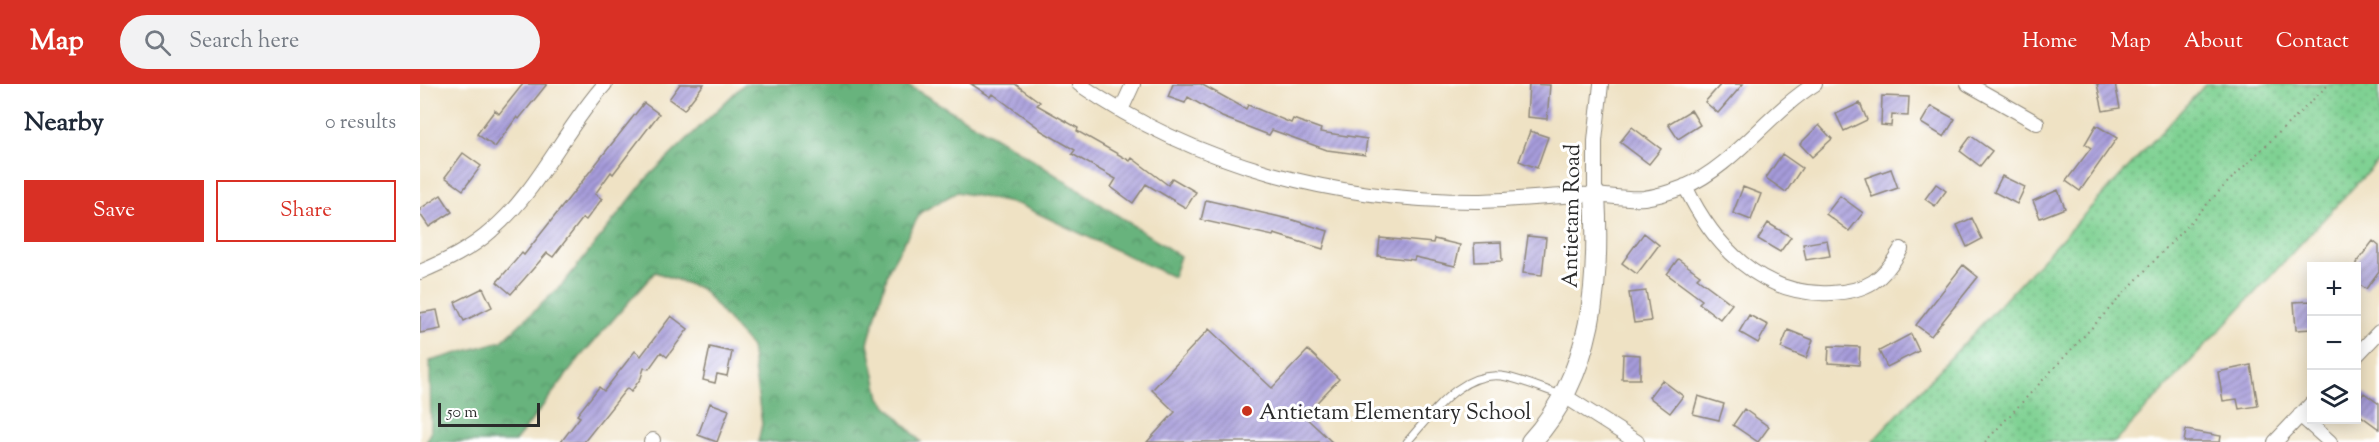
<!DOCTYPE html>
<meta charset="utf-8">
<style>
body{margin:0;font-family:"Sorts Mill Goudy",serif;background:#f2f2f3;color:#1f2937}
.controls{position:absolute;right:18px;bottom:18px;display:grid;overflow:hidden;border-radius:0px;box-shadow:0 3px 15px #0003}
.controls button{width:54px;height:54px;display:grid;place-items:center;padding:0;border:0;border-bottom:2px solid #e0e1e3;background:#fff;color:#1f2937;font:30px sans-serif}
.scale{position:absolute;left:18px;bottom:15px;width:102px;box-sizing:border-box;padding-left:6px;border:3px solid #2b2b2b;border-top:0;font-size:16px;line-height:21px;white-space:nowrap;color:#2b2b2b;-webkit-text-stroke:4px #fff;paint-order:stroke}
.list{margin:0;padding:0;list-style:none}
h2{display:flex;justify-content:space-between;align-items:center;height:78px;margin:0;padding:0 24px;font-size:26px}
h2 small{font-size:20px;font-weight:400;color:#747a83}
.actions{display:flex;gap:12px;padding:18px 24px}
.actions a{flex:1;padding:14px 0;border:2px solid #d93025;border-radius:0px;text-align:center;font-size:21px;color:#d93025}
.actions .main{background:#d93025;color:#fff}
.icon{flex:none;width:33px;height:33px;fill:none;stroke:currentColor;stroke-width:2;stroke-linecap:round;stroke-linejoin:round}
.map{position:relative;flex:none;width:1959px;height:358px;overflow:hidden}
header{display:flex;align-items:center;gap:36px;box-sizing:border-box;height:84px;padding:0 30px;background:#d93025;color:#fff}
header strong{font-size:28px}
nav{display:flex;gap:33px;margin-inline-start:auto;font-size:21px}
.search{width:420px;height:54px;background:#f2f2f3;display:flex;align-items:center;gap:15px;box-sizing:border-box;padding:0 21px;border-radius:33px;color:#747a83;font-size:22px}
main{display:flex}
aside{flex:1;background:#fff}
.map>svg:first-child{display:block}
.grass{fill:url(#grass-dots);stroke:#557e5f;stroke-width:1.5}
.forest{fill:url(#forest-crowns);stroke:#496f54;stroke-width:1.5}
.building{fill:url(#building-hatch)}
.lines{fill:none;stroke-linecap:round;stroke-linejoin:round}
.lane-casing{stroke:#8d8678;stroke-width:9}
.street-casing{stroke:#8d8678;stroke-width:16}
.secondary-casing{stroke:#8d8678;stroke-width:22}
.path{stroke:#8d8678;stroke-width:2;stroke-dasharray:1.5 4.5;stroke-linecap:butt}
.lane{stroke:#fff;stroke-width:7}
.street{stroke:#fff;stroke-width:14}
.secondary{stroke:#fff;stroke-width:20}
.poi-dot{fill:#c8321e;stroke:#fff;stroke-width:2}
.labels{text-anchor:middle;stroke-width:6;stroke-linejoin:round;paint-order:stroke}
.street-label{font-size:22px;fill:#2b2b2b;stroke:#fff}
.poi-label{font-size:22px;fill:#2b2b2b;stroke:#fff;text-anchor:start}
</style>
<header>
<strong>Map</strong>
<div class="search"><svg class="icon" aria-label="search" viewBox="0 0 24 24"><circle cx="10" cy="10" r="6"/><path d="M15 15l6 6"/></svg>Search here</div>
<nav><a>Home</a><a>Map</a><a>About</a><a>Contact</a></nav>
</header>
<main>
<aside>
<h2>Nearby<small>0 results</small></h2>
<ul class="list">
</ul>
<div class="actions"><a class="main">Save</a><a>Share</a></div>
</aside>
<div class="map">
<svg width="1959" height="358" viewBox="0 0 1959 358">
<defs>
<pattern id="grass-dots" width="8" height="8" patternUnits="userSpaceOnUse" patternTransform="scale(1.5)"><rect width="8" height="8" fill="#7fd193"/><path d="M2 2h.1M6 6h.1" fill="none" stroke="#68aa78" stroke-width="1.8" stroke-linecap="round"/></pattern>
<pattern id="forest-crowns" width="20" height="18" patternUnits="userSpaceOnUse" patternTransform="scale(1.5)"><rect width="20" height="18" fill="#67b37d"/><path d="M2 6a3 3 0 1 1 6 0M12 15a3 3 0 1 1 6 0" fill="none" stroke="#559267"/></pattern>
<pattern id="building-hatch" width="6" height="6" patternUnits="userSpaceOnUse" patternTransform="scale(1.5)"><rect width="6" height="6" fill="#a69bda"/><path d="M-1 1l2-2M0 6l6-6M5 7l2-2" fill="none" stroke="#877fb1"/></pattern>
</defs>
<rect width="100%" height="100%" fill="#fff"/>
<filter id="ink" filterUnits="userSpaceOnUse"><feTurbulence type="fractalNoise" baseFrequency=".0167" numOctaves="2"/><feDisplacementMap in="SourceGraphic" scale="12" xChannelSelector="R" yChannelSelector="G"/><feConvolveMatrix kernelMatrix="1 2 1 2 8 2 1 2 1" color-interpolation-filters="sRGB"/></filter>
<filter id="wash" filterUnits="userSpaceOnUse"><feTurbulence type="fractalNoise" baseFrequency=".008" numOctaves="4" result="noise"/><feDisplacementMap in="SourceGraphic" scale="24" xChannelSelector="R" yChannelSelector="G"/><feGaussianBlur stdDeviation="1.35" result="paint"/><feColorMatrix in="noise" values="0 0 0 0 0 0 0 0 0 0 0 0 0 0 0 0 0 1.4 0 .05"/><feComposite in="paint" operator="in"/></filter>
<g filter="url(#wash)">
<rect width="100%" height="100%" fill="#efe2c4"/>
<path class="grass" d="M1786,0H1959V76L1695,358H1452Z"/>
<path class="forest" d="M324,0H486L602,69L760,172L753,193L600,121L537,108L501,128L469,185L448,259L460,314L501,358H338L342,340L331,263L282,205L235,188L161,272L95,358H6L11,349L10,277L82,257L143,200L227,94Z"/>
<g id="blocks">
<path class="building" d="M103,0H127L99,35L97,33L75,63L57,50L75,26L79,30Z
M260,0H284L264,26L249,15Z
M551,0H595L620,18L617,21L658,44L657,47L710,77L712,74L748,101L752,94L776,108L766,124L726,100L713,119L691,103L696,95L652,70L655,66L620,46V45L573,10L571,13Z
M753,0H781L826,25L828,21L871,39L873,35L901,45L900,48L947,55L945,71L907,66L852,46L849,51L802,33L768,13L765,19L748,13Z
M1109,0L1130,1L1127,35L1107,33Z
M1301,0H1323L1298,29L1285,18Z
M1677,0H1695L1700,24L1683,27Z
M1462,12L1489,13L1488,32L1472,31L1471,42L1461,41Z
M224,19L239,30L193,90L191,88L175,110L182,115L166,136L163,134L133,173L127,169L91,210L77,198L102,169L104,171Z
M1440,19L1447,36L1424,47L1416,30Z
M1511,22L1535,35L1524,53L1501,39Z
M1271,26L1280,41L1258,55L1248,40Z
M1399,41L1412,55L1392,73L1380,60Z
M1676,41L1697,54L1660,107L1646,97L1671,64L1665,60Z
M1212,43L1241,65L1229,80L1200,58Z
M1110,47L1128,53L1117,84L1099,77Z
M1551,52L1572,67L1560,82L1540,67Z
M43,69L61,82L43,106L25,93Z
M1362,70L1382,84L1366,108L1346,94Z
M1471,85L1478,104L1452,113L1445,94Z
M1582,92L1605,103L1597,120L1574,108Z
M1516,100L1526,107L1515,122L1505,115Z
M1323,103L1341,110L1331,136L1313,129Z
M1638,106L1645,124L1620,134L1613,117Z
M21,111L32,128L9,143L0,130V125Z
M1420,112L1443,129L1429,147L1406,130Z
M786,116L873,136L908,147L903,165L854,150L853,152L781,136Z
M1552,134L1562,155L1547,163L1537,141Z
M1348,139L1371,153L1360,168L1338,155Z
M1224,149L1239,161L1217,190L1202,179Z
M1108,152L1126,154L1122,191L1103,189Z
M960,154L1013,159L1014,155L1040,161L1035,182L995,173L994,176L958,172Z
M1407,156L1410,172L1386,176L1383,160Z
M1953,157L1959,162V187L1946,205L1936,198V179Z
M1081,158L1082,177L1055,178L1054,159Z
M1258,175L1280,191L1277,194L1312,220L1300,235L1279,219L1282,216L1247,190Z
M1543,181L1558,193L1511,252L1496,241Z
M63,204L72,223L44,237L35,218Z
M1226,207L1231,237L1214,239L1209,209Z
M1892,217V245L1876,246L1874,218Z
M17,226L21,245L0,249V229Z
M1329,231L1348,241L1338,259L1319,248Z
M251,232L268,245L247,273L241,268L229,285L224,284L221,294L211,308L207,304L164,358H141L160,333L157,331L179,303L184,307L215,267L221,272Z
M789,245L852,304L888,266L919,295L884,332L912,358H727L755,328L732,306Z
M1368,246L1393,256L1386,274L1361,264Z
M1491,250L1499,267L1467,283L1459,267Z
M1409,262L1440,263L1439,281L1408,279Z
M290,263L312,268L307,292L297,290L295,299L283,296Z
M1203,270L1220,271V295H1202Z
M1831,281L1838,322L1819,325L1817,315L1803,317L1798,288Z
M1242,296L1263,312L1250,329L1229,313Z
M1944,309L1959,320V345L1936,328V320Z
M1278,312L1304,320L1299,336L1273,330Z
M290,319L309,326L297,358L278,351Z
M1324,325L1349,343L1338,358L1313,341Z
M1766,346L1801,352L1800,358H1764Z"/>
</g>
</g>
<g filter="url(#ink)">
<use href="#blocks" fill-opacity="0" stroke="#8d8678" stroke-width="1.5"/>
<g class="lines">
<defs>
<path id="lane" d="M987,358C1013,329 1042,284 1087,293C1105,297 1123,305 1141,311"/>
<path id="street" d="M659,0C777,82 919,118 1062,117C1093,116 1125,113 1157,111C1179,109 1202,116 1224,114C1238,112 1251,108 1264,103C1314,82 1349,28 1395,0
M1548,0L1617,39
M701,26L713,0
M1265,102C1293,161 1341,213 1411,209C1448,207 1463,196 1481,165
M1175,110V57L1181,0
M0,188C26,177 51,165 72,146C119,106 144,45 185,0
M1936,272L1959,248
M1143,311L1217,358
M1880,331L1910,358
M231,358L233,356
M1855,358L1892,319"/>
<path id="secondary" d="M1111,358C1174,289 1180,197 1175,110"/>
</defs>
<use href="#lane" class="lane-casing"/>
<use href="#street" class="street-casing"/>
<use href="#secondary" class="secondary-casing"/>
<path class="path" d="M1565,358L1805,101L1909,0"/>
<use href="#lane" class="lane"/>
<use href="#street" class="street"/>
<use href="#secondary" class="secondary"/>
</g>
</g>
<circle class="poi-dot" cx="827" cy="327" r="6"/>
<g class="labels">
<g class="street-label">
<text transform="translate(1150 132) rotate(-89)" y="8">Antietam Road</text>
</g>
<g class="poi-label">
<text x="839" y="335">Antietam Elementary School</text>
</g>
</g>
</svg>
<div class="controls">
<button>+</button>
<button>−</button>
<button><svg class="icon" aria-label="layers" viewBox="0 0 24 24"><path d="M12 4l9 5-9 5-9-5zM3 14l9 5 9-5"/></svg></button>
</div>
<div class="scale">50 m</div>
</div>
</main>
